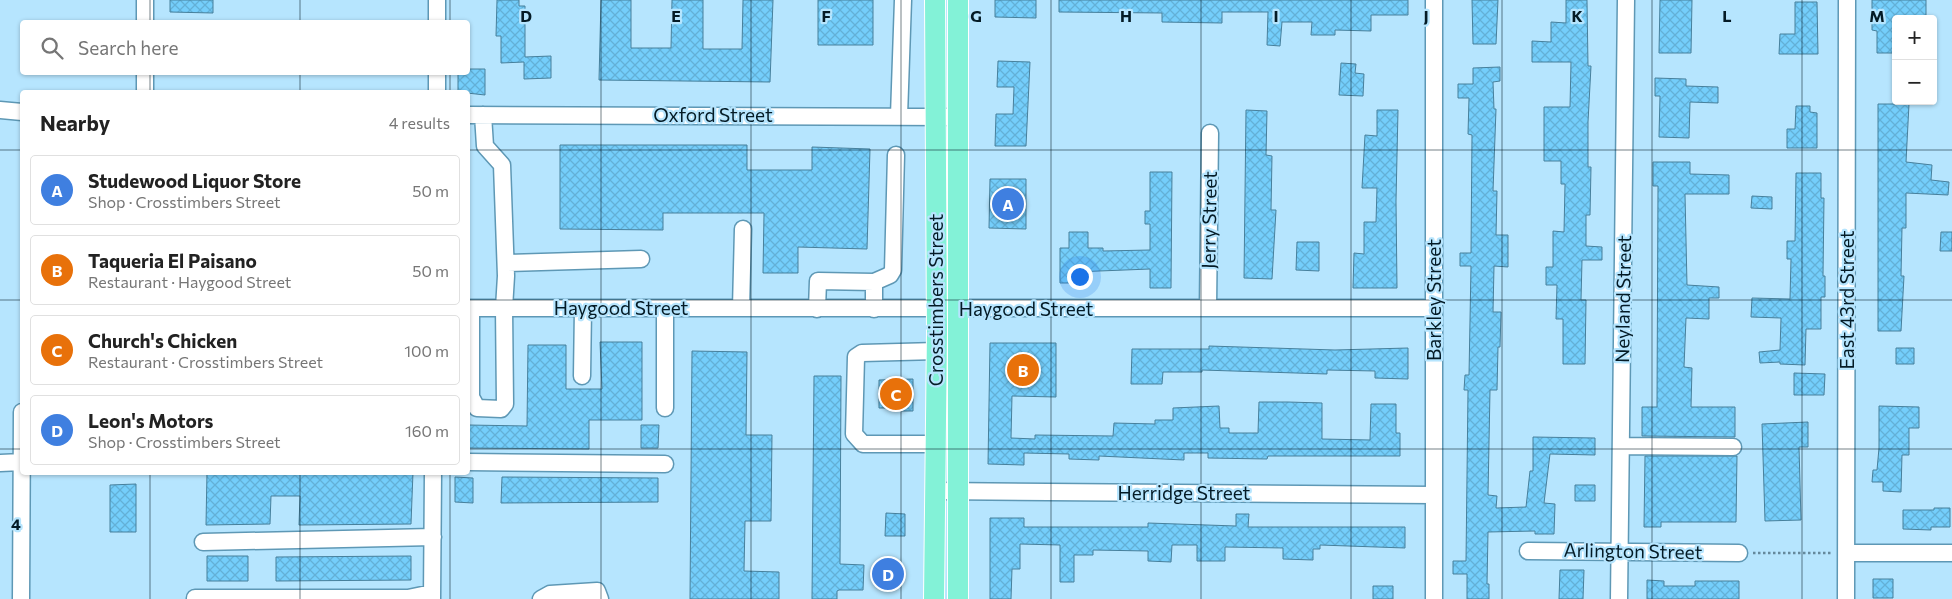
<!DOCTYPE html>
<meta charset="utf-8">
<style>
body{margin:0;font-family:Commissioner,sans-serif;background:#f6f6f6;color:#222}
.controls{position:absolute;right:15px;top:15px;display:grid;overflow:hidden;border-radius:5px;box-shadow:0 1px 4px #0004}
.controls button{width:45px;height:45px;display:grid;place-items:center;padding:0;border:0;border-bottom:1px solid #e0e0e0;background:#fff;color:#222;font:25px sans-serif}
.you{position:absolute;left:1079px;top:276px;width:18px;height:18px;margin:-12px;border:4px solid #fff;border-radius:50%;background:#1a73e8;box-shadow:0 0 0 8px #1a73e833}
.badge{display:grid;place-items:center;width:32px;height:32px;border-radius:50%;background:#934f22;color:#fff;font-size:16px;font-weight:700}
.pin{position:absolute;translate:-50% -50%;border:2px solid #fff;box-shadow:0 1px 5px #0006}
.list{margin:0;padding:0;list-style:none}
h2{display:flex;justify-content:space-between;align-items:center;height:65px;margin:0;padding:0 20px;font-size:21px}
h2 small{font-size:16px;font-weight:400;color:#767676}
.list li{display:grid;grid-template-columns:32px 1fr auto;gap:15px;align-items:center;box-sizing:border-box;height:70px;margin:0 10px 10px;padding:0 10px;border:1px solid #e0e0e0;border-radius:5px}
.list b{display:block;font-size:19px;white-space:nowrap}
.list p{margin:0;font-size:16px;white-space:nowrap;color:#767676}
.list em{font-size:16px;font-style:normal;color:#767676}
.icon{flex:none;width:28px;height:28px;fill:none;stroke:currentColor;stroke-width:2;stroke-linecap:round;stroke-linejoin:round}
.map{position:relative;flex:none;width:1952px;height:599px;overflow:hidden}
.search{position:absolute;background:#fff;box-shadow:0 1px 4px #0004;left:20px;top:20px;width:450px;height:55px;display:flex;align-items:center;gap:12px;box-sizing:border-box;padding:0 18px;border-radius:5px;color:#767676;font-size:19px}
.panel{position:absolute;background:#fff;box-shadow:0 1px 4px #0004;left:20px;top:90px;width:450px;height:385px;border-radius:5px}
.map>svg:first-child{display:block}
.building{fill:url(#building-cross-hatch);stroke:#47809c}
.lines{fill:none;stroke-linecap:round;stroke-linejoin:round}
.minor-casing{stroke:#5e98b5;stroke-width:19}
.major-casing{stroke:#fff;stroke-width:22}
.path{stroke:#65899c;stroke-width:2.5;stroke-dasharray:2.5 2.5;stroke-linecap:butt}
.minor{stroke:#fff;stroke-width:16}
.major{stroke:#83f2d7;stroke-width:20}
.grid{fill:none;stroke:#041b26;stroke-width:1;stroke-opacity:0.55}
.labels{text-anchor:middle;stroke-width:4.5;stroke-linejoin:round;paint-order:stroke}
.street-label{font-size:19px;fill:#041b26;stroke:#b6e5fe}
.grid-label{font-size:16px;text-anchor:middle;font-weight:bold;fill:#041b26;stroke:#b6e5fe;stroke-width:4.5;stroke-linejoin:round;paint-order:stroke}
</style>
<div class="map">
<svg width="1952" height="599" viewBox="0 0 1952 599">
<defs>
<pattern id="building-cross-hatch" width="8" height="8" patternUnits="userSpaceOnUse" patternTransform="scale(1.25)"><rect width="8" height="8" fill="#74cefb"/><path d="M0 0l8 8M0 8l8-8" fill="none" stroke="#63b0d7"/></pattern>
</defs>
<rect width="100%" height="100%" fill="#b6e5fe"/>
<path class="building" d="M170,0H213V13L170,12Z
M497,0H519V6H525V57L551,56V78L524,79V62L501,63V36H496Z
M601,0H631V48H671L672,0H703V49H742L743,0H773L770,82L599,80Z
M818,0H873V45H818Z
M995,0H1036V18L995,17Z
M1059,0H1408V15H1371V31L1335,30V35H1311L1312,22H1282L1280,46L1267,45L1268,12H1222V23L1162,22V13L1059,12Z
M1472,0H1498L1496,44H1473Z
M1566,0H1587L1588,66H1591L1588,122V167H1591L1590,215H1586V246L1602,247V260H1582L1581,300H1586L1585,364H1563V319H1556L1557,285H1546V267H1553V231L1564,232L1565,184H1561V161H1544V107H1570L1571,62H1532V41L1551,42V22L1566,23Z
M1660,0H1692L1691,53H1659Z
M1872,0H1926V16H1896V53H1877V31L1872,30Z
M1795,2H1817L1818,54H1779L1780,34H1795Z
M998,61L1030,62L1026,146H995L996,114H1013L1014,87H997Z
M1341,63L1356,64L1355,73L1364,74L1363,96L1339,95Z
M1500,67V81L1493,82L1494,109H1496L1493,191H1497L1496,235H1508V267L1494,266L1493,312H1501L1500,347H1498L1497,390H1490L1488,495L1497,496L1496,508L1526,507L1530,471H1533V437L1595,438V455L1550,454L1544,503L1555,504L1554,534H1535V531L1488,532L1487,584H1489V599H1467V574H1453V561H1466L1468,390H1464L1465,375H1469L1471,266H1460V253H1471L1472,135L1468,134L1469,98H1458V84H1473V68Z
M468,69H485V95L458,92V72H468Z
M1655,78L1686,79V86L1718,87V103L1690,102L1689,138L1659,137L1660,96H1655Z
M1878,104H1909L1906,162L1932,165L1931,180L1949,182L1948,195L1906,193V228H1902L1901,276H1904L1901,331H1878Z
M1796,106H1810V112L1817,113V148H1787V129H1795Z
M1246,110L1267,111L1266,155L1272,156L1271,210H1276L1272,279L1244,278Z
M1377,110H1398L1396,201L1397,288H1353L1354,253L1364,254V222H1376L1377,188H1362L1365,135L1377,136Z
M560,145H747V170H812V147L870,149L867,249L798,247V273H763L764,213H663V230L560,229Z
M1653,162H1690V174L1729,175V194H1685L1687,285L1719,287V298H1709V319L1686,318L1684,367L1692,368L1691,407H1735V437L1642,436V407H1657L1658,186H1653Z
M1150,172H1172L1171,288H1150V269L1074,272V283H1060V248H1069V232H1088V248H1103V251L1150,250V224H1145V211H1150Z
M1796,173H1821V198H1824L1823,276H1825V297H1821V329H1806L1805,365L1780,364V362L1760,363L1759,352L1780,350L1781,318L1751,317L1752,298L1790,299L1791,259H1787V241H1795Z
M990,179H1026V229L989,228Z
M1752,196L1772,197V209L1751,208Z
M1941,232H1952V251H1940Z
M1297,242H1319V271L1296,270Z
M600,342H642V420H589V449L468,448V425L527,426L528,345H566V389H602Z
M990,343H1056V397L1012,396L1011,438L1035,439V435L1113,436L1114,423L1155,424V420H1173V408L1219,406L1220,428H1229V433H1258L1259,402H1288L1322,403V439L1370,440L1371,404H1396V433H1400V456H1268L1267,459L1208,458V453H1184V460L1099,456V460L1069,459V454L1024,453V465L988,464Z
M1209,346L1335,350L1408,348V379L1375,378V371L1327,370V374L1202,370V372H1163L1162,384H1131L1132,349H1209Z
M1896,348H1914V364H1896Z
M692,351L747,352L746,435H772L771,521H745L744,571L779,572V599H690Z
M1794,373L1825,374L1824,395H1794Z
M814,376H841L840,564L864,565L863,590H839L837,591V599H812Z
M913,379V411H901V408H879V380Z
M1879,406L1919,407V428H1909V455H1902L1901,492L1883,491V482H1872L1873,470H1877L1879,448Z
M1808,422V447H1799L1801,520L1765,521L1762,424Z
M641,425H659L658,448H641Z
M1645,456H1737L1736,522H1661V527H1644Z
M207,472H413L411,524L299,525L300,496H271L270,524L206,525Z
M455,477L473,478V503L455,502Z
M502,477L658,478V502L501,503Z
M136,484V532H110V485Z
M1575,485H1595V501H1575Z
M1934,508H1950V527H1931V530L1903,529V510H1934Z
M886,513L905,514V536H885Z
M1236,514H1249L1248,527H1405V548L1320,545V549H1313V560L1283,559V548L1225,547V561H1197V545H1172L1171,562L1148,561V551L1093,550V555H1074V582H1060V545L1020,544V569H1012L1011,599H990V518H1024V527H1148V523L1236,526Z
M207,556H248V581H207Z
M411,556V580L276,581V557Z
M1560,570H1584L1583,599H1559Z
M1873,579H1893V598H1873Z
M1647,580L1664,581V586H1695V581H1739V599H1647Z
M1373,586H1393V599H1373Z"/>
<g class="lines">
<defs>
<path id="minor" d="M145,22V0
M437,22V0
M145,92V72
M437,92V72
M0,110L22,112
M468,115L958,117
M899,116L903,0
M506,263L641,259
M874,282L890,275L893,270L896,155
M468,308H1434
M471,308V397L477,408L501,409L505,404L504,308L506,276L502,165L485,146L483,115
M741,308L743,229
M1208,308L1210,133
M817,309L818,281L874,282V309
M582,376L583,308
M665,408V308
M935,444H863L854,434L856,357L862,353L937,351
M1621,446L1733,447
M468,462L665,464
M0,463L22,462
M935,491L1433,495
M203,542L433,537
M1528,551L1739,553
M1846,553H1952
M195,598H408L432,593
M21,599L22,412
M432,599L433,472
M541,599L550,594L597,591L600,599
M1434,599V0
M1619,599L1626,0
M1846,599L1847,0"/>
<path id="major" d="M934,599L937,331L935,0
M958,599V0"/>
</defs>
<use href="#minor" class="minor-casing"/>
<use href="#major" class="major-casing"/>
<path class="path" d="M1753,553H1832"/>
<use href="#minor" class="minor"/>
<use href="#major" class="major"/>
</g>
<path class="grid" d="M150,0V22M300,0V22M450,0V22M601,0V599M751,0V599M901,0V599M1051,0V599M1201,0V599M1351,0V599M1502,0V599M1652,0V599M1802,0V599M150,72V92M300,72V92M450,72V92M0,150H22M468,150H1952M0,300H22M468,300H1952M0,449H22M468,449H1952M150,472V599M300,472V599M450,472V599"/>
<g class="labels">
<g class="street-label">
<text x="713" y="122">Oxford Street</text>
<text transform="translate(1209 220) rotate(-89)" y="7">Jerry Street</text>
<text transform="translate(1623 299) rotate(-89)" y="7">Neyland Street</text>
<text transform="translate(936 300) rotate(-90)" y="7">Crosstimbers Street</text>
<text transform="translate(1434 300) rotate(-90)" y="7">Barkley Street</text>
<text transform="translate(1847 300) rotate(-90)" y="7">East 43rd Street</text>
<text x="621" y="315">Haygood Street</text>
<text x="1026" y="316">Haygood Street</text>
<text x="1184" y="500">Herridge Street</text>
<text transform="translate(1633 551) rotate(1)" y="7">Arlington Street</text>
</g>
</g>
<g class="grid-label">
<text x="526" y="22">D</text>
<text x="676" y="22">E</text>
<text x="826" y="22">F</text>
<text x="976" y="22">G</text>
<text x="1126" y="22">H</text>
<text x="1276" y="22">I</text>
<text x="1426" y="22">J</text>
<text x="1577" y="22">K</text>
<text x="1727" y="22">L</text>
<text x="1877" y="22">M</text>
<text x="16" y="530">4</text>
</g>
</svg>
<div class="controls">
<button>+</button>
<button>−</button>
</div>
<div class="you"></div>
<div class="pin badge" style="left:1008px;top:204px;background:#3f7fe0">A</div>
<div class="pin badge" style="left:1023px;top:370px;background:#e8710a">B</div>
<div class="pin badge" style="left:896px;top:394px;background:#e8710a">C</div>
<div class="pin badge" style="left:888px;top:574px;background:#3f7fe0">D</div>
<div class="search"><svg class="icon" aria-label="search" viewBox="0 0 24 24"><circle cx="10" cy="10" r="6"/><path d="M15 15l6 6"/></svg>Search here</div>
<section class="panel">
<h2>Nearby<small>4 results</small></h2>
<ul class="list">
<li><span class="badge" style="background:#3f7fe0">A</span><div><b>Studewood Liquor Store</b><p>Shop · Crosstimbers Street</p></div><em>50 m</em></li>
<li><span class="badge" style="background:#e8710a">B</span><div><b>Taqueria El Paisano</b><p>Restaurant · Haygood Street</p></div><em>50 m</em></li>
<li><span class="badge" style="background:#e8710a">C</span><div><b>Church's Chicken</b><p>Restaurant · Crosstimbers Street</p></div><em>100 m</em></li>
<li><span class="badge" style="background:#3f7fe0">D</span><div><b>Leon's Motors</b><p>Shop · Crosstimbers Street</p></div><em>160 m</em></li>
</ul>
</section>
</div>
